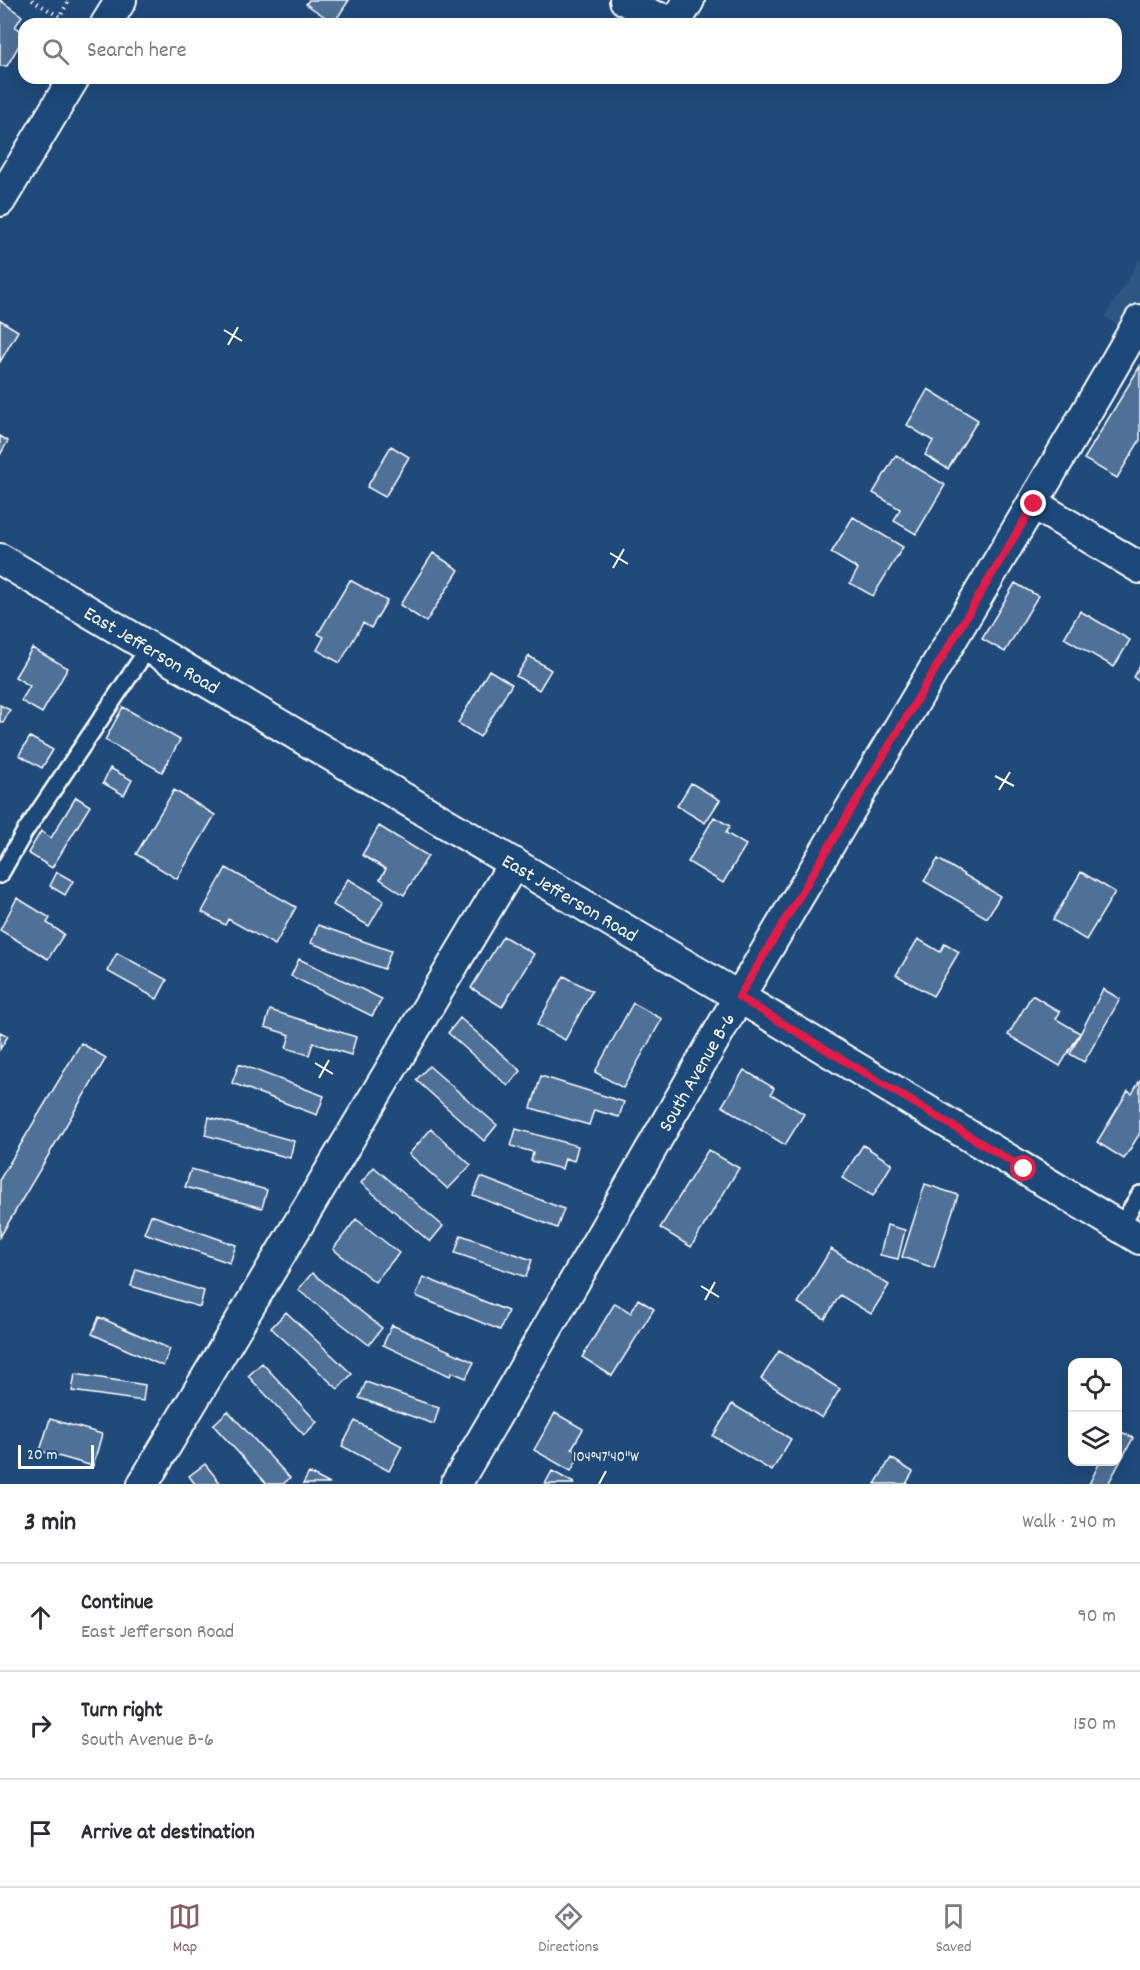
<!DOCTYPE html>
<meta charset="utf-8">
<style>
body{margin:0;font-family:Dekko,sans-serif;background:#f2f2f3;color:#2b2b33}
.controls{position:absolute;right:18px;bottom:18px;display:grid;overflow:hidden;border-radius:12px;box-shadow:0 6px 24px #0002}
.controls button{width:54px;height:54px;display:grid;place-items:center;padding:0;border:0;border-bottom:2px solid #e1e1e2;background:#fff;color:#2b2b33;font:30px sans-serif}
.scale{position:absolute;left:18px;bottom:15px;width:76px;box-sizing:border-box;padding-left:6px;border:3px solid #fff;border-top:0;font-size:16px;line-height:21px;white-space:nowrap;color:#fff;-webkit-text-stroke:4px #1f4a7a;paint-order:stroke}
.stop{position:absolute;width:18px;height:18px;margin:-14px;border:4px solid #e11d48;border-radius:50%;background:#fff}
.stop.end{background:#e11d48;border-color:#fff;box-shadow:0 2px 6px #0008}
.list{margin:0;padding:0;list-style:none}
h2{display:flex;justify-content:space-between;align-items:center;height:78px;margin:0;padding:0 24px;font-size:26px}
h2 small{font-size:20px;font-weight:400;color:#7c7c81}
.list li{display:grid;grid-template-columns:39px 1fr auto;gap:18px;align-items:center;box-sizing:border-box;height:108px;padding:0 24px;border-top:2px solid #e1e1e2}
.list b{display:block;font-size:22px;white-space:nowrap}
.list p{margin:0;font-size:20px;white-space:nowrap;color:#7c7c81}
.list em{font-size:20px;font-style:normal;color:#7c7c81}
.icon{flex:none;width:33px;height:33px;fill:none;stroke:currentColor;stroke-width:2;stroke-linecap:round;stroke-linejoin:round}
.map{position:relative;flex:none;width:1140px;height:1484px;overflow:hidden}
.search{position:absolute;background:#fff;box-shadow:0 6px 24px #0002;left:18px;right:18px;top:18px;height:66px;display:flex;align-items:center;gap:15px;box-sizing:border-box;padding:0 21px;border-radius:18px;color:#7c7c81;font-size:22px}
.sheet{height:402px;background:#fff}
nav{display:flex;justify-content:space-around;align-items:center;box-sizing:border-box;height:84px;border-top:2px solid #e1e1e2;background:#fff;font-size:16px;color:#7c7c81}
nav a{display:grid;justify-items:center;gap:3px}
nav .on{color:#8a5d65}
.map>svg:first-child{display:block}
.built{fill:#2e5683}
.building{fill:#507197;stroke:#fff;stroke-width:1.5}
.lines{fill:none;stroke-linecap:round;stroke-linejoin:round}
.lane-casing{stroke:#fff;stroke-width:20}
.street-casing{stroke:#fff;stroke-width:34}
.path{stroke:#fff;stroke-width:4;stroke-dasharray:1.5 4.5;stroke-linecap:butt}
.lane{stroke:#1f4a7a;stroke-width:15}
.street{stroke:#1f4a7a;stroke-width:30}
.route{stroke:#e11d48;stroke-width:8}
.ticks{fill:none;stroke:#fff;stroke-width:2}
.labels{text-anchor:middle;stroke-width:4.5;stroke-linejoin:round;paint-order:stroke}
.street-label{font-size:20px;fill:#fff;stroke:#1f4a7a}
.ticks-label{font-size:15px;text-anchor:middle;fill:#fff;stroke:#1f4a7a;stroke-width:4.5;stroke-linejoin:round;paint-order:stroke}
</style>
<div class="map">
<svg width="1140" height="1484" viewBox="0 0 1140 1484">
<rect width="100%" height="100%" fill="#1f4a7a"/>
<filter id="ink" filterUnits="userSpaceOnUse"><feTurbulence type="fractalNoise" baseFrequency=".0167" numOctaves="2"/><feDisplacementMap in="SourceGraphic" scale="12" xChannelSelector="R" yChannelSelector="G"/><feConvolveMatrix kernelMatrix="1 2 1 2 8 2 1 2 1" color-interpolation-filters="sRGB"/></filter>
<g filter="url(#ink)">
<path class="built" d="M1140,259V338L1105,317Z"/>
<path class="building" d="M0,0L22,16L15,27L24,32V37L7,66H0Z
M309,0H349L334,23L306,4Z
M0,320L18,331L0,362Z
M1140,366V440L1117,478L1084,459Z
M928,389L978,420L948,469L925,455L933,441L907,425Z
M0,436L8,441L0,455Z
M391,446L409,457L385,497L367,487Z
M896,455L945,485L916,534L894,521L900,509L873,493Z
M853,517L903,547L873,596L850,583L858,569L831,553Z
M433,553L459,570L426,622L400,605Z
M350,580L387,601L371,628L363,623L340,663L317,650L324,637L318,634Z
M1015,583L1038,596L1005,652L982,639Z
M1080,611L1130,640L1114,667L1064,638Z
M32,648L68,668L42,713L21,701L30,686L15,677Z
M529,656L551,670L539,690L516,676Z
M1140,665V682L1133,677Z
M489,670L512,684L480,737L458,723Z
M0,705L10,710L3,723L0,721Z
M123,707L180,740L162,772L105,740Z
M30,737L53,750L42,768L19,755Z
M110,768L132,780L124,795L103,783Z
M691,783L720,800L705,823L677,806Z
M174,790L215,815L177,879L136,854Z
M76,797L90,806L52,868L28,853L41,831L51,838Z
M714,817L730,826L726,833L746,845L723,883L688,862Z
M379,826L428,856L404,895L380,879L386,869L362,855Z
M938,859L1000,896L987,918L924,881Z
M226,868L296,907L275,945L228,919L225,925L202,912Z
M57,872L73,881L65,895L50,886Z
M1081,872L1115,892L1086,940L1053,920Z
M348,879L384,900L369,926L333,905Z
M17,898L50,918L47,923L64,934L48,959L0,930Z
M318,925L391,951L384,969L311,943Z
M503,936L534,954L502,1007L471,988Z
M918,939L940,952L945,943L959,952L933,996L896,975Z
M117,953L167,980L157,999L107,971Z
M299,959L382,999L372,1016L291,976Z
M564,976L592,991L565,1040L537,1025Z
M1103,989L1120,999L1084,1062L1070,1054Z
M1032,995L1060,1012L1056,1019L1080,1033L1060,1066L1008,1035Z
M633,1003L662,1019L623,1088L595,1072Z
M270,1010L356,1037L351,1055L313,1043L309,1055L286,1048L290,1035L265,1027Z
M460,1018L521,1071L508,1086L448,1033Z
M0,1032L8,1036L0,1049Z
M81,1043L106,1058L0,1237V1179Z
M239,1064L324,1096L317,1115L232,1083Z
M429,1066L497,1125L484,1141L416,1080Z
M744,1070L774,1088L771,1094L804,1114L785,1145L722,1106Z
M541,1076L624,1102L619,1117L594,1110L589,1125L531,1108Z
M1140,1080V1133L1124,1159L1097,1142L1128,1091L1132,1094Z
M209,1117L294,1141L290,1158L205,1135Z
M431,1129L471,1165L448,1189L409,1154Z
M516,1129L578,1146L574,1161L565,1158L562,1169L531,1161L533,1152L511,1146Z
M863,1145L892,1164L873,1196L842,1178Z
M708,1150L739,1168L691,1247L660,1228Z
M374,1167L443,1226L430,1242L361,1183Z
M191,1169L267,1190L262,1208L185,1187Z
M481,1177L564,1209L557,1228L473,1195Z
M925,1184L958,1195L934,1268L902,1257Z
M151,1215L236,1245L230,1263L144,1233Z
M356,1219L399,1253L375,1282L333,1249Z
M887,1225L905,1230L898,1259L880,1255Z
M461,1235L532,1260L526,1277L455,1253Z
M831,1249L889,1285L871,1314L840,1295L825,1319L798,1303Z
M136,1269L204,1291L200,1307L131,1286Z
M312,1273L382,1328L369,1345L298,1290Z
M423,1277L508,1311L500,1330L416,1296Z
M638,1299L654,1309L612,1376L582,1357L615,1303L631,1313Z
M286,1312L352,1374L338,1389L271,1328Z
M99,1317L170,1349L163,1366L92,1334Z
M392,1325L474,1362L466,1378L452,1372L450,1376L383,1345Z
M779,1351L840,1389L822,1418L761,1379Z
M262,1363L317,1422L304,1435L248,1376Z
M75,1374L145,1385L143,1401L72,1391Z
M366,1382L439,1408L434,1424L359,1398Z
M732,1404L791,1439L772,1471L713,1436Z
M228,1411L290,1478L283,1484H267L213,1425Z
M555,1413L583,1429L572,1448L581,1453L571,1471L534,1450Z
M50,1419L102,1434L93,1466L40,1451Z
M355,1421L402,1446L389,1471L342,1446Z
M1118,1430L1133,1438L1108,1484H1089L1100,1462H1118Z
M891,1458L913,1472L906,1484H875Z
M205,1464L221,1484H195L189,1476Z
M552,1471L574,1483V1484H545Z
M309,1473L330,1484H303Z"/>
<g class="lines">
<defs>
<path id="lane" d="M0,875L24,833L149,647
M1120,1227L1140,1194"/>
<g id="street">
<path d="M625,0L653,16L676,22L689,0"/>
<path d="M106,24L121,0"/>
<path d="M0,201L74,78"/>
<path d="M1034,504L1140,568"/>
<path id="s1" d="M0,559L739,997L1140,1239"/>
<path d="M143,1484L514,863"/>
<path id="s2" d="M456,1484C552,1322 645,1159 739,997C872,771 1009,547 1140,320"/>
</g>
</defs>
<use href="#lane" class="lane-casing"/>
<use href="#street" class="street-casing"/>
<path class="path" d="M32,0L60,17L69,0"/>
<use href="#lane" class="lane"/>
<use href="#street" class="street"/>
</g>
</g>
<g class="lines" filter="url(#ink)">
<path class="route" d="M1024,1169L739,997L1034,504"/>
</g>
<path class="ticks" d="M224,330L242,341M228,345L238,327M610,553L628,564M613,568L624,549M995,776L1014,786M999,790L1010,772M315,1063L333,1074M319,1078L329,1060M701,1286L719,1297M705,1300L715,1282M599,1484L606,1471"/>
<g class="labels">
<g class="street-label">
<text dy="7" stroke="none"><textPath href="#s1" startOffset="177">East Jefferson Road</textPath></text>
<text dy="7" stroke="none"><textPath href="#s1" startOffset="663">East Jefferson Road</textPath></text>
<text dy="7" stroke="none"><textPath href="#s2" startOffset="477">South Avenue B-6</textPath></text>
</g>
</g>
<g class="ticks-label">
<text x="606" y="1461">104°47'40"W</text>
</g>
</svg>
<div class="controls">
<button><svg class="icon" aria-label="locate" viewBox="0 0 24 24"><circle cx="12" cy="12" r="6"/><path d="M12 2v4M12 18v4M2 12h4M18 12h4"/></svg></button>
<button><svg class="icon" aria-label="layers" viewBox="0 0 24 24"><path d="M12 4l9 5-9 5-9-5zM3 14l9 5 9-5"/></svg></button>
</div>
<div class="scale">20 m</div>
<div class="stop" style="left:1024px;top:1169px"></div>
<div class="stop end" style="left:1034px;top:504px"></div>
<div class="search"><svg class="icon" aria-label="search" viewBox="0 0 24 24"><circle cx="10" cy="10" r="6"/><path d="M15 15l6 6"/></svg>Search here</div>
</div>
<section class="sheet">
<h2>3 min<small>Walk · 240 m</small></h2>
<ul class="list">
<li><svg class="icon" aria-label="ahead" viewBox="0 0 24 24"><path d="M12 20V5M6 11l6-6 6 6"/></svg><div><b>Continue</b><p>East Jefferson Road</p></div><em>90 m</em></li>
<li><svg class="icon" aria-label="right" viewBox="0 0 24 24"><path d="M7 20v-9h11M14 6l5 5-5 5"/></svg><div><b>Turn right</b><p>South Avenue B-6</p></div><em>150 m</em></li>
<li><svg class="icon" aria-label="arrive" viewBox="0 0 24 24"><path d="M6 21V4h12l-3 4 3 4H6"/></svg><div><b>Arrive at destination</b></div></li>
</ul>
</section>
<nav>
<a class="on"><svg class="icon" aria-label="map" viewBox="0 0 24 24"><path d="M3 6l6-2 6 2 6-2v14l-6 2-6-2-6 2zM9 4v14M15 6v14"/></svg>Map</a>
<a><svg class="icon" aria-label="directions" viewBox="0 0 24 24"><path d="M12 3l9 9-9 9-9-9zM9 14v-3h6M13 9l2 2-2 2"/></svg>Directions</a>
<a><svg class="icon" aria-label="saved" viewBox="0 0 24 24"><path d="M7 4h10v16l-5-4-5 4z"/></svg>Saved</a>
</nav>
